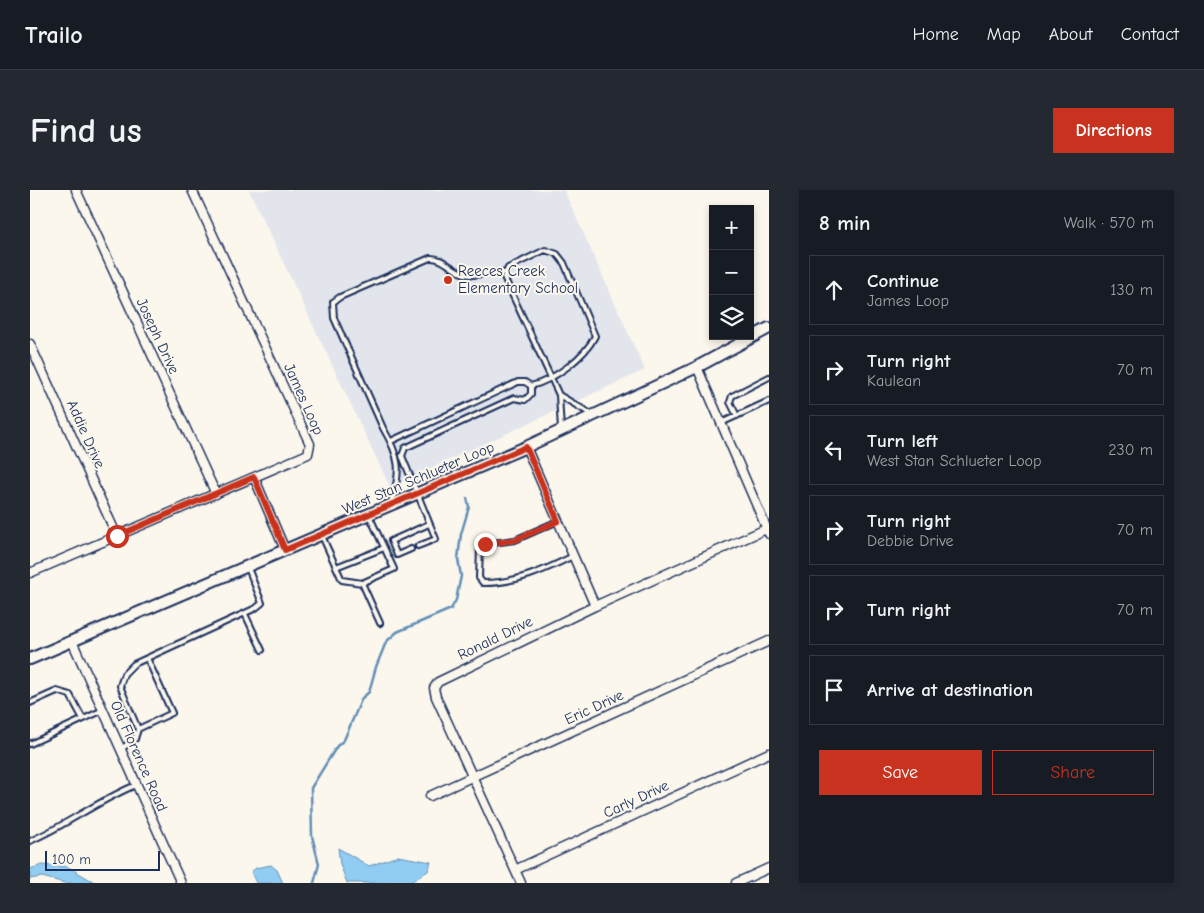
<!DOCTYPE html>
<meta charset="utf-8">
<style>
body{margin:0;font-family:"Comic Neue",sans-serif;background:#242831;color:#f1f3f6}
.controls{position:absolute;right:15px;top:15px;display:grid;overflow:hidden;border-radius:0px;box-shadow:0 2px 8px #0003}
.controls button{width:45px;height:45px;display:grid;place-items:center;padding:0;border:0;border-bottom:1px solid #363941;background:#171b24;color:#f1f3f6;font:25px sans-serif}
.scale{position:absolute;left:15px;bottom:12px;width:115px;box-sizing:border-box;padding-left:5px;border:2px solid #1b2f5e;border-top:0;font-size:14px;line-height:18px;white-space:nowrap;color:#1b2f5e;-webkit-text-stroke:4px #fbf7ec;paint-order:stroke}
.stop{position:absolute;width:15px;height:15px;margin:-11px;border:4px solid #c8321e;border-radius:50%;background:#fff}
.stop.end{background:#c8321e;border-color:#fff;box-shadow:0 1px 5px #0008}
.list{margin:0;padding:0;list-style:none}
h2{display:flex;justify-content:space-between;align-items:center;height:65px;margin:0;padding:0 20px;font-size:21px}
h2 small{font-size:16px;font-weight:400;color:#9ea1a6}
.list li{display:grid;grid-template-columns:32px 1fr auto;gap:15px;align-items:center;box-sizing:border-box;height:70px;margin:0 10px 10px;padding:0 10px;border:1px solid #363941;border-radius:0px}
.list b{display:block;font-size:19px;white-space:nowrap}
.list p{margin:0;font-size:16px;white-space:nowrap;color:#9ea1a6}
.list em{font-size:16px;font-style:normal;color:#9ea1a6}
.actions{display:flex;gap:10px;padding:15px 20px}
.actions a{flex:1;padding:11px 0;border:1px solid #c8321e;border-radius:0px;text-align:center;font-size:18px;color:#c8321e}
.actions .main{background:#c8321e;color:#fff}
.icon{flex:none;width:28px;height:28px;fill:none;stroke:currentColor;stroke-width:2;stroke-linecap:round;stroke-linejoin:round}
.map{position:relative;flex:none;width:739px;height:693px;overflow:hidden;border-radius:0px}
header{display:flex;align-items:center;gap:30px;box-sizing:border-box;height:70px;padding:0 25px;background:#171b24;border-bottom:1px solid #363941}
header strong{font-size:24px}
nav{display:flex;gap:28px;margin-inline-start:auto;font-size:18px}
.intro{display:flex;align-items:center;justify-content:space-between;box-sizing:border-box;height:120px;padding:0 30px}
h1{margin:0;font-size:35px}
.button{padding:12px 22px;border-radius:0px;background:#c8321e;color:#fff;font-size:18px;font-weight:700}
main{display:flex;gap:30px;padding:0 30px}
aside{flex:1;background:#171b24;border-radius:0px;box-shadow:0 2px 8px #0003}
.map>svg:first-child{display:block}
.built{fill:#e2e6ec}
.water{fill:#91cdf2;stroke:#628eb7}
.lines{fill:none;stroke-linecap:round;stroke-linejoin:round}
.stream{stroke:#628eb7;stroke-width:2.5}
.lane-casing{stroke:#1b2f5e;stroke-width:8}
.street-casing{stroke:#1b2f5e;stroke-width:11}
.secondary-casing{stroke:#1b2f5e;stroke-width:14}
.lane{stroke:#fbf7ec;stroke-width:4}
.street{stroke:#fbf7ec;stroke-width:8}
.secondary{stroke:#fbf7ec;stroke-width:10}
.route{stroke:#c8321e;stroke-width:6}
.poi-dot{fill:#c8321e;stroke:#fbf7ec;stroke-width:2}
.labels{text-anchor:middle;stroke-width:4;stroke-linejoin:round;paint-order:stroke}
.poi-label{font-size:15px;fill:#1b2f5e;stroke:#fbf7ec;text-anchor:start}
.street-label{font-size:15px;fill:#1b2f5e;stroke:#fbf7ec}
</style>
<header>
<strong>Trailo</strong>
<nav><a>Home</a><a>Map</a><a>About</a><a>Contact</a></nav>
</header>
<div class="intro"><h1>Find us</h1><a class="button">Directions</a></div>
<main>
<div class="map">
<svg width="739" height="693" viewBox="0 0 739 693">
<rect width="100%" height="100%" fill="#fbf7ec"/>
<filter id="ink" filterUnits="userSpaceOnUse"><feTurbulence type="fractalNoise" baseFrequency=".02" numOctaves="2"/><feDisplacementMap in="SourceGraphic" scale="10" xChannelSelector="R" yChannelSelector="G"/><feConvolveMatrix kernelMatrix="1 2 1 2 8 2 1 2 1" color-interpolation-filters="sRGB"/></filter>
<g filter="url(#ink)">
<path class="built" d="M219,0H534L615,180L360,297Z"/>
<path class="water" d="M308,658L339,676L368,666L401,672L398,681L379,693H317L310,674Z
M12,675L38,677L66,693H35L12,687L0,689V679Z
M241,675L247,680L253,693H226L221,682L226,678Z"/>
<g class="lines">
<path class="stream" d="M284,693L289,674L282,646L281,598L307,556L314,550L332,508L339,502L346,477L356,452L367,442L421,419L426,410L431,386L428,369L431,344L439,317L437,308"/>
<defs>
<path id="lane" d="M529,205L561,224
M707,226L700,212L702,206L739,187
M691,233L739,211
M361,251L488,192H495L501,196C524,190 555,167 565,146L534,73L527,64L515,60L478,78L474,87L529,205L531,240
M361,312C372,281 370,267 353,238L304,128L303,112L310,107L400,68C415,67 424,84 440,85C452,85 463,81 476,83
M528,331L485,350L455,354L450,357L449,388L453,393C487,393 513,381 543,366
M292,346L312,390L332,393L364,379L339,325
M388,356L406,349L372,266L375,258L484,208L495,210L501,204V196
M381,359L367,365L361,351L399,334
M306,377L354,358
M332,393L350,433
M215,424L232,460
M0,513L27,501L40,505L53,529
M108,539L142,523L117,468
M0,554L73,520
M91,559L105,549L108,539L90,496L94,484L104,474L226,418L232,413L218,378
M0,651C37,635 69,610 106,595"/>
<path id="street" d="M46,0L186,304
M0,154L87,346
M667,177L739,344
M496,257L565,416
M224,287L255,360
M0,383L278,264L280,254L162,0
M42,451L151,693
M400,606L739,451
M485,680L739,563
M491,693L406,507L404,498L408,492L565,416L736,339
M706,693L739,678"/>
<path id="secondary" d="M0,469L496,257L667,177L739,138"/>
</defs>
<use href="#lane" class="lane-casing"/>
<use href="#street" class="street-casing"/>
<use href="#secondary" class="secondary-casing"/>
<use href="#lane" class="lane"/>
<use href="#street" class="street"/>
<use href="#secondary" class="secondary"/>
</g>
</g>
<g class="lines" filter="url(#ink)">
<path class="route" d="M87,346L224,287L255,360L496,257L528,331L485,350L455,354"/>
</g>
<circle class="poi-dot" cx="418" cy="90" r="5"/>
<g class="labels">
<g class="poi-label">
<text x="428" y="86">Reeces Creek<tspan x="428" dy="17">Elementary School</tspan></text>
</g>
<g class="street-label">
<text transform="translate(128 146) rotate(65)" y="5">Joseph Drive</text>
<text transform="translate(274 209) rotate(66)" y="5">James Loop</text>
<text transform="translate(56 244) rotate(66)" y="5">Addie Drive</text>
<text transform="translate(388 288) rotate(-23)" y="5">West Stan Schlueter Loop</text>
<text transform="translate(465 448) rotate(-26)" y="5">Ronald Drive</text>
<text transform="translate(564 517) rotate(-25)" y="5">Eric Drive</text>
<text transform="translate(109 566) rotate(66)" y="5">Old Florence Road</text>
<text transform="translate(606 609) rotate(-25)" y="5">Carly Drive</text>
</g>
</g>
</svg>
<div class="controls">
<button>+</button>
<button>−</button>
<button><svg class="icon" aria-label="layers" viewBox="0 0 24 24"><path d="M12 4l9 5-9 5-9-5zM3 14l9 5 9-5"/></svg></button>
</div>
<div class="scale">100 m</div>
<div class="stop" style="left:87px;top:346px"></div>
<div class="stop end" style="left:455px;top:354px"></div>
</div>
<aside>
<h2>8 min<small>Walk · 570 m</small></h2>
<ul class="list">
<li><svg class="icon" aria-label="ahead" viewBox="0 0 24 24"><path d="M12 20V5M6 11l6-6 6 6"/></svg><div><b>Continue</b><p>James Loop</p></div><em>130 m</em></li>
<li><svg class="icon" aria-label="right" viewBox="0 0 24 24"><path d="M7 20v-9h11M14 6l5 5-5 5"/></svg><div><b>Turn right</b><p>Kaulean</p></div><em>70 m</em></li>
<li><svg class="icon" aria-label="left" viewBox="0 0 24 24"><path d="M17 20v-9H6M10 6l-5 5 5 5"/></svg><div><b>Turn left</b><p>West Stan Schlueter Loop</p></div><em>230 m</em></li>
<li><svg class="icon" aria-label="right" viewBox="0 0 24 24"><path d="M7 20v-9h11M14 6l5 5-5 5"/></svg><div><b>Turn right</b><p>Debbie Drive</p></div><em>70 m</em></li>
<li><svg class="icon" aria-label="right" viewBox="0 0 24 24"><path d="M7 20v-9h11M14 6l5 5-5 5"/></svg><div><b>Turn right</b></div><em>70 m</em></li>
<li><svg class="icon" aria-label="arrive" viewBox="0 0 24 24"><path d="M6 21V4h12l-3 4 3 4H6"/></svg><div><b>Arrive at destination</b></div></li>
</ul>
<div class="actions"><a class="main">Save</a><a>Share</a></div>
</aside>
</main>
